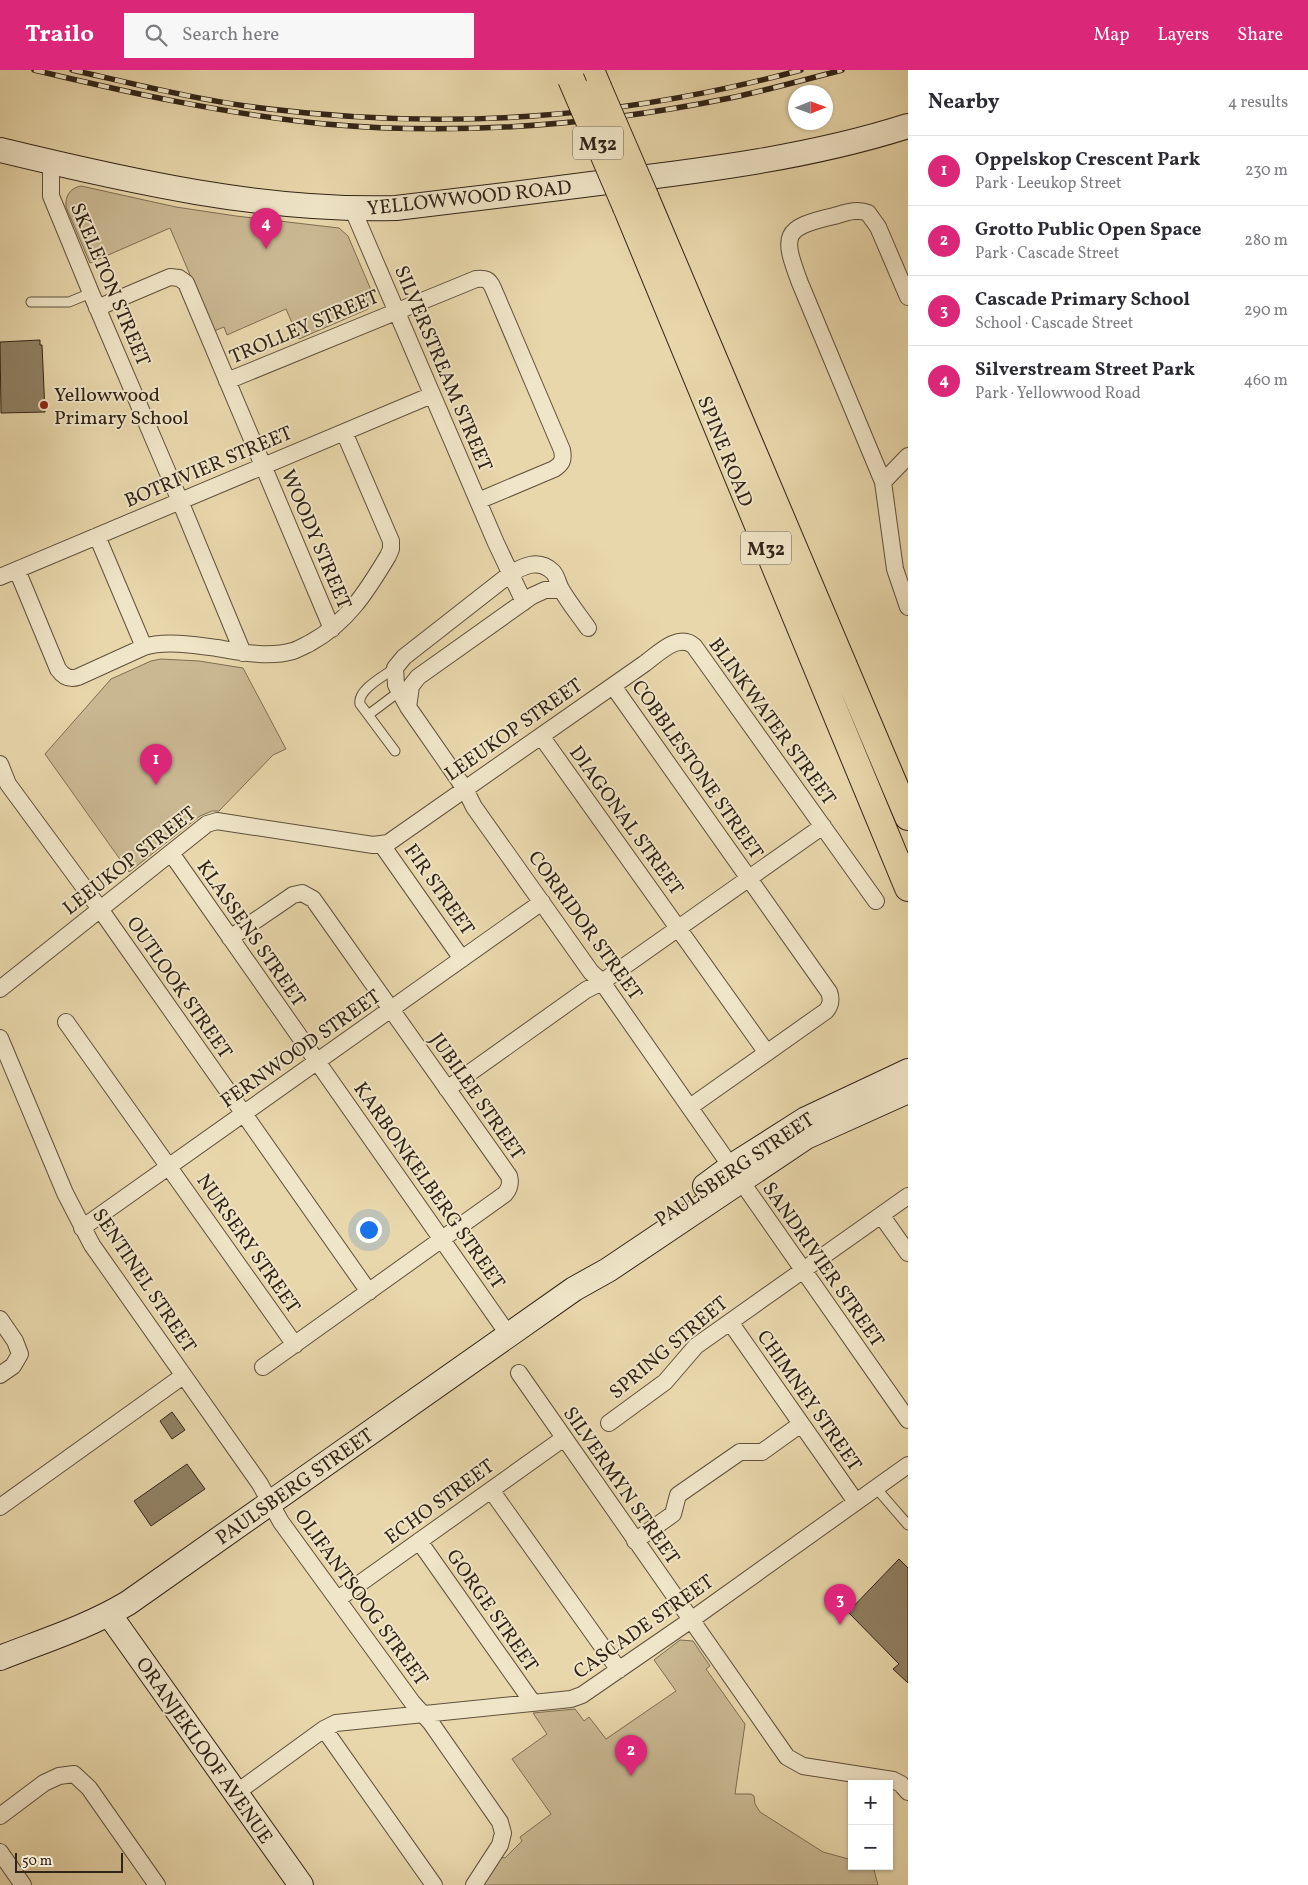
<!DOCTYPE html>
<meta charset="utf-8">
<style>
body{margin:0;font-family:Vollkorn,serif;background:#f7f7f7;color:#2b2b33}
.controls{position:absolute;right:15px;bottom:15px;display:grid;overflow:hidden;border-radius:0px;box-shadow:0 1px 4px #0004}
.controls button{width:45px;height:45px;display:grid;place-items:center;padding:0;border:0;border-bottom:1px solid #e1e1e2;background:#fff;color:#2b2b33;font:25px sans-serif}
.compass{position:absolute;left:788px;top:15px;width:45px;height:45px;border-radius:50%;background:#fff;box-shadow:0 1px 4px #0004;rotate:89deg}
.scale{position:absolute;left:15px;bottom:12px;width:108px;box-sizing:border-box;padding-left:5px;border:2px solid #312317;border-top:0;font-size:14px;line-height:18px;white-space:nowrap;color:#312317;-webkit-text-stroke:4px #f0e5c8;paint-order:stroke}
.you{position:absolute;left:368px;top:1159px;width:18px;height:18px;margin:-12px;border:4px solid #fff;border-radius:50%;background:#1a73e8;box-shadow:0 0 0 8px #1a73e833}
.badge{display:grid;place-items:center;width:32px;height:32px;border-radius:50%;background:#db2777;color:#fff;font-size:16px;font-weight:700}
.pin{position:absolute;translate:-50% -41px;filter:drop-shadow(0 1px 2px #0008)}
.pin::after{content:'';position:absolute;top:26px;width:18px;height:15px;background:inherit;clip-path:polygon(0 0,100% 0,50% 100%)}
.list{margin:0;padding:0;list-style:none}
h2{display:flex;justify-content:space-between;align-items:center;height:65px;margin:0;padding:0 20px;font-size:21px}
h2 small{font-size:16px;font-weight:400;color:#7c7c81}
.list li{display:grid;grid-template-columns:32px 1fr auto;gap:15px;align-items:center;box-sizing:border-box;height:70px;padding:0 20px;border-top:1px solid #e1e1e2}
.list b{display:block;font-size:19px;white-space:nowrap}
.list p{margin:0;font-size:16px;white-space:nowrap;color:#7c7c81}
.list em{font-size:16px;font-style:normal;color:#7c7c81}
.icon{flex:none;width:28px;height:28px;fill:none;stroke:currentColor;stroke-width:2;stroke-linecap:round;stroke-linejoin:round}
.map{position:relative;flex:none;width:908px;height:1815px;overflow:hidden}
header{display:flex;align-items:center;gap:30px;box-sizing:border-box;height:70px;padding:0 25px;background:#db2777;color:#fff}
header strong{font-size:24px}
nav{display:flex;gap:28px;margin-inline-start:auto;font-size:18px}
.search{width:350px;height:45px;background:#f7f7f7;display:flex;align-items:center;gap:12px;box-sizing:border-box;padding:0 18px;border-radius:0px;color:#7c7c81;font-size:19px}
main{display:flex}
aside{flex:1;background:#fff}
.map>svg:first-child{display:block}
.green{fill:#c9b892;stroke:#7d6e54}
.building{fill:#908164;stroke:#312317}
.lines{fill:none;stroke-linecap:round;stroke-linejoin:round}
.lane-casing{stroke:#5f503c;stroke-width:11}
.street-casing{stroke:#5f503c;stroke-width:18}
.secondary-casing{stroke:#312317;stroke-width:26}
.primary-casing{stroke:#312317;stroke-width:28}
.lane{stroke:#f0e5c8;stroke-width:9}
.street{stroke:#f0e5c8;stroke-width:16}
.secondary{stroke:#f0e5c8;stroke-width:24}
.primary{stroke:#e8d7ab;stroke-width:26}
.rail-casing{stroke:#312317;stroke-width:5.5}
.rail{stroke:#f0e5c8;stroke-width:4;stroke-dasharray:11;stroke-linecap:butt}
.primary-bridge-casing{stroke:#312317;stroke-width:28;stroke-linecap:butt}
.primary-bridge{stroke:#e8d7ab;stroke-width:26}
.poi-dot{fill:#8f2418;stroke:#f0e5c8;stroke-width:2}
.labels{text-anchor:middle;stroke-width:4;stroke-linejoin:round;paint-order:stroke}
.shield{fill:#f0e5c8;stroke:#6a5d4c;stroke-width:1}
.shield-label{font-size:19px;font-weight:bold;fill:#312317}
.street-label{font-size:20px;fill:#312317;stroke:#f0e5c8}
.poi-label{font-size:20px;fill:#312317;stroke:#f0e5c8;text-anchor:start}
</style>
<header>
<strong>Trailo</strong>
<div class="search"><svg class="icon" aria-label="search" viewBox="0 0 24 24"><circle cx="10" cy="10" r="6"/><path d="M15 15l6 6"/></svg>Search here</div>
<nav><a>Map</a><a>Layers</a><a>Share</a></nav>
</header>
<main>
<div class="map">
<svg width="908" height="1815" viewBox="0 0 908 1815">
<rect width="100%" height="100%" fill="#e8d7ab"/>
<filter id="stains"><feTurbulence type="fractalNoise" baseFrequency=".004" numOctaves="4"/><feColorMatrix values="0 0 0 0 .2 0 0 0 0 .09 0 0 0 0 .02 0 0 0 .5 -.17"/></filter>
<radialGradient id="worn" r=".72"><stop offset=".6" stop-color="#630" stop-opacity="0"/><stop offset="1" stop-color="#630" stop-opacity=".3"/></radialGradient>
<path class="green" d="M81,116L176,137L236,146L339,158L348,166L374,227L373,234L368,239L299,269L286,239L227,265L224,257L214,261L170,158L90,193L66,137C65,126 70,118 81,116Z
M161,589L199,591L243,598L286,679L273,685L219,741H212L200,746L129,802L45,684L111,609L151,591Z
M680,1570L693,1571L710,1596L706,1599L745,1654L735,1724H751L754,1726L755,1734L760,1742L823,1782L852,1790V1796H873L878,1815H483L500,1787L505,1788L522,1771L520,1767L551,1744L512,1689L547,1664L533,1643L575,1639L584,1651L589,1647L606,1669L676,1621L654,1590Z"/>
<path class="building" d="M40,270V275H42L45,342L1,343L0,272Z
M172,1342L185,1360L172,1369L160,1351Z
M187,1394L205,1419L151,1456L134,1431Z
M899,1489L908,1498V1613L893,1599L899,1594L848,1542Z"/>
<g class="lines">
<defs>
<path id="lane" d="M31,232H69L91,223
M395,598C384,606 357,620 360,634L395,681
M368,645L400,621
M876,1418L908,1455"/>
<path id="street" d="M51,92V126L91,223L180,431L243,583
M353,140L496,473L524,532
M908,227L878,157L868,143C857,138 845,143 834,146C782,158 782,165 800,213L883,412L895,499L908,537
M97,238L170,207L179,208L186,213L332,559
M227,311L476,209C485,208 489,209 493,218L562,380C564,390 562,394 554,399L478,431
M883,412L908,386
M97,466L144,577
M17,500L58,599C63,606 69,610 78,607L144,577C164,570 196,575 217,578C241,582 268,588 293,581C299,579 304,576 310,573C347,553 367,521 388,486L391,479V471L344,362
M0,507L432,325
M588,558C579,545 569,533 561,519C558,514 557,506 553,502C539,488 523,496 510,504L404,587L395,598L396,615L408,637L465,719L474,737L591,902L602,912L908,1350
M613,616L829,922C832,930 831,935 826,941L690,1037
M408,637L411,616L418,607L532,526L545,520H561
M541,666L767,983
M0,694L8,714L100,839L369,1222
M382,775L462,889
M171,783L508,1264
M230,868L293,825L302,823L313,829L509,1106C511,1113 510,1118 505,1124L263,1297
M0,919L207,754L217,751L223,752L373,775L388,773L644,594C657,585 678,562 694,576L876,831
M66,952L295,1275
M0,968L65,1123L92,1175L260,1414L281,1452L412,1632L431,1653L500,1752L503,1763L500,1775L474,1815
M447,1019L586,920L602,912L823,756
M881,1145L908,1183
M82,1158L542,832
M0,1249L15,1271L20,1284L13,1296L0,1305
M730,1252L856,1432
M519,1303L787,1687L803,1696L893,1710L901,1714L908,1722
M609,1353L665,1312L696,1276L908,1126
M491,1420L619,1600
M0,1437L183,1306
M419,1471L533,1633
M635,1471L673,1444L678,1425L740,1382H762L801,1354
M338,1529L564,1368
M324,1659L434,1815
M236,1723L324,1659L336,1653L571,1629L582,1625L691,1550L908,1395
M0,1746L44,1713L59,1706L74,1704L89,1718L157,1815
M0,1782L23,1815"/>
<path id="secondary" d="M0,80C128,111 264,142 396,138C466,130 537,121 607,112C708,100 811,87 908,56
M705,1116L732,1096L806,1049L908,1001
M109,1544L301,1815
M0,1588C43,1571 88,1557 128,1533L574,1219L608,1200L806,1067L908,1021"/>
<path id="primary" d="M591,0L598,17
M645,126L908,747
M626,137L908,818"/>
</defs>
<use href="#lane" class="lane-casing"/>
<use href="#street" class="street-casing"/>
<use href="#secondary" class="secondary-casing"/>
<use href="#primary" class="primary-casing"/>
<use href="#lane" class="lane"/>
<use href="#street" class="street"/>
<use href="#secondary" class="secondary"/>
<use href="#primary" class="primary"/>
<defs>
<path id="rail" d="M34,0C130,23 226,44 325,54C460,66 597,55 730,28C767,20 804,10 842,0
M72,0C135,14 197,30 261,38C447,61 620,49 801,0"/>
</defs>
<use href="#rail" class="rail-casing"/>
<use href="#rail" class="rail"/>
<defs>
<path id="primary-bridge" d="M571,9L626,137
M598,17L645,126"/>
</defs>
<use href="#primary-bridge" class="primary-bridge-casing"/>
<use href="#primary-bridge" class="primary-bridge"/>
</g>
<circle class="poi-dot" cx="44" cy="335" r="5"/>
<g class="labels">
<g class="shield">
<rect x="573" y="56.5" width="50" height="33" rx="4"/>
<rect x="741" y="461.5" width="50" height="33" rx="4"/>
</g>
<g class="shield-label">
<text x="598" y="80">M32</text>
<text x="766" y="485">M32</text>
</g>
<g class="street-label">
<text transform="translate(469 127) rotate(-6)" y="7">YELLOWWOOD ROAD</text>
<text transform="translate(111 214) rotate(67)" y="7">SKELETON STREET</text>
<text transform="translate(304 256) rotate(-23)" y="7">TROLLEY STREET</text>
<text transform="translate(444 298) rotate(67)" y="7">SILVERSTREAM STREET</text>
<text transform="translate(726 381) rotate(68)" y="7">SPINE ROAD</text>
<text transform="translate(208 396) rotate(-23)" y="7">BOTRIVIER STREET</text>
<text transform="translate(317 469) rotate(67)" y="7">WOODY STREET</text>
<text transform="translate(773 651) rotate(54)" y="7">BLINKWATER STREET</text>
<text transform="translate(513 659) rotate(-35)" y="7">LEEUKOP STREET</text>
<text transform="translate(698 699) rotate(55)" y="7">COBBLESTONE STREET</text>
<text transform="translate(627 750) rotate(54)" y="7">DIAGONAL STREET</text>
<text transform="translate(129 790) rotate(-38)" y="7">LEEUKOP STREET</text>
<text transform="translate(440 819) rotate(55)" y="7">FIR STREET</text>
<text transform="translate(586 855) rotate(54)" y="7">CORRIDOR STREET</text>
<text transform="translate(252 863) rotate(55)" y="7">KLASSENS STREET</text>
<text transform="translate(180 917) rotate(55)" y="7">OUTLOOK STREET</text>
<text transform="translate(300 978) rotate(-35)" y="7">FERNWOOD STREET</text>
<text transform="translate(478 1026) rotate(55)" y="7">JUBILEE STREET</text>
<text transform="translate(734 1099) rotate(-34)" y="7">PAULSBERG STREET</text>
<text transform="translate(430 1115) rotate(55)" y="7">KARBONKELBERG STREET</text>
<text transform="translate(249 1173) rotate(55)" y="7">NURSERY STREET</text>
<text transform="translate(824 1194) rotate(55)" y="7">SANDRIVIER STREET</text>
<text transform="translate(145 1210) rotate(56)" y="7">SENTINEL STREET</text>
<text transform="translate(668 1277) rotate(-40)" y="7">SPRING STREET</text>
<text transform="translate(810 1330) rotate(55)" y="7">CHIMNEY STREET</text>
<text transform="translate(622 1415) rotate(55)" y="7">SILVERMYN STREET</text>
<text transform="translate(294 1416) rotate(-35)" y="7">PAULSBERG STREET</text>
<text transform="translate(439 1431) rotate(-36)" y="7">ECHO STREET</text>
<text transform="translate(362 1527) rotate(54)" y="7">OLIFANTSOOG STREET</text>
<text transform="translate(493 1540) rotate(55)" y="7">GORGE STREET</text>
<text transform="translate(643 1556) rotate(-35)" y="7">CASCADE STREET</text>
<text transform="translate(205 1680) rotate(55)" y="7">ORANJEKLOOF AVENUE</text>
</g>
<g class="poi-label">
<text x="54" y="331">Yellowwood<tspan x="54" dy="23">Primary School</tspan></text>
</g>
</g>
<rect width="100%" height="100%" filter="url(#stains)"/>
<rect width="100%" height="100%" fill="url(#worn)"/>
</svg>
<div class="controls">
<button>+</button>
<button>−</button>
</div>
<svg class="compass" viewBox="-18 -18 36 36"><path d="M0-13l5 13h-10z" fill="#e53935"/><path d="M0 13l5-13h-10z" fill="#7c7c81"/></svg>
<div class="scale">50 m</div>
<div class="you"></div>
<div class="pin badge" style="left:156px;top:715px">1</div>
<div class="pin badge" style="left:631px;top:1706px">2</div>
<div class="pin badge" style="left:840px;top:1555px">3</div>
<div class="pin badge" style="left:266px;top:179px">4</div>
</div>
<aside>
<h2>Nearby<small>4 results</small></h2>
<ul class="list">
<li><span class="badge">1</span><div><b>Oppelskop Crescent Park</b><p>Park · Leeukop Street</p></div><em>230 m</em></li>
<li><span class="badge">2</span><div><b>Grotto Public Open Space</b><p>Park · Cascade Street</p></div><em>280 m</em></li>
<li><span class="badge">3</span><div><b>Cascade Primary School</b><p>School · Cascade Street</p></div><em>290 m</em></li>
<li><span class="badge">4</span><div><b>Silverstream Street Park</b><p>Park · Yellowwood Road</p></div><em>460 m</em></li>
</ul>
</aside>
</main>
